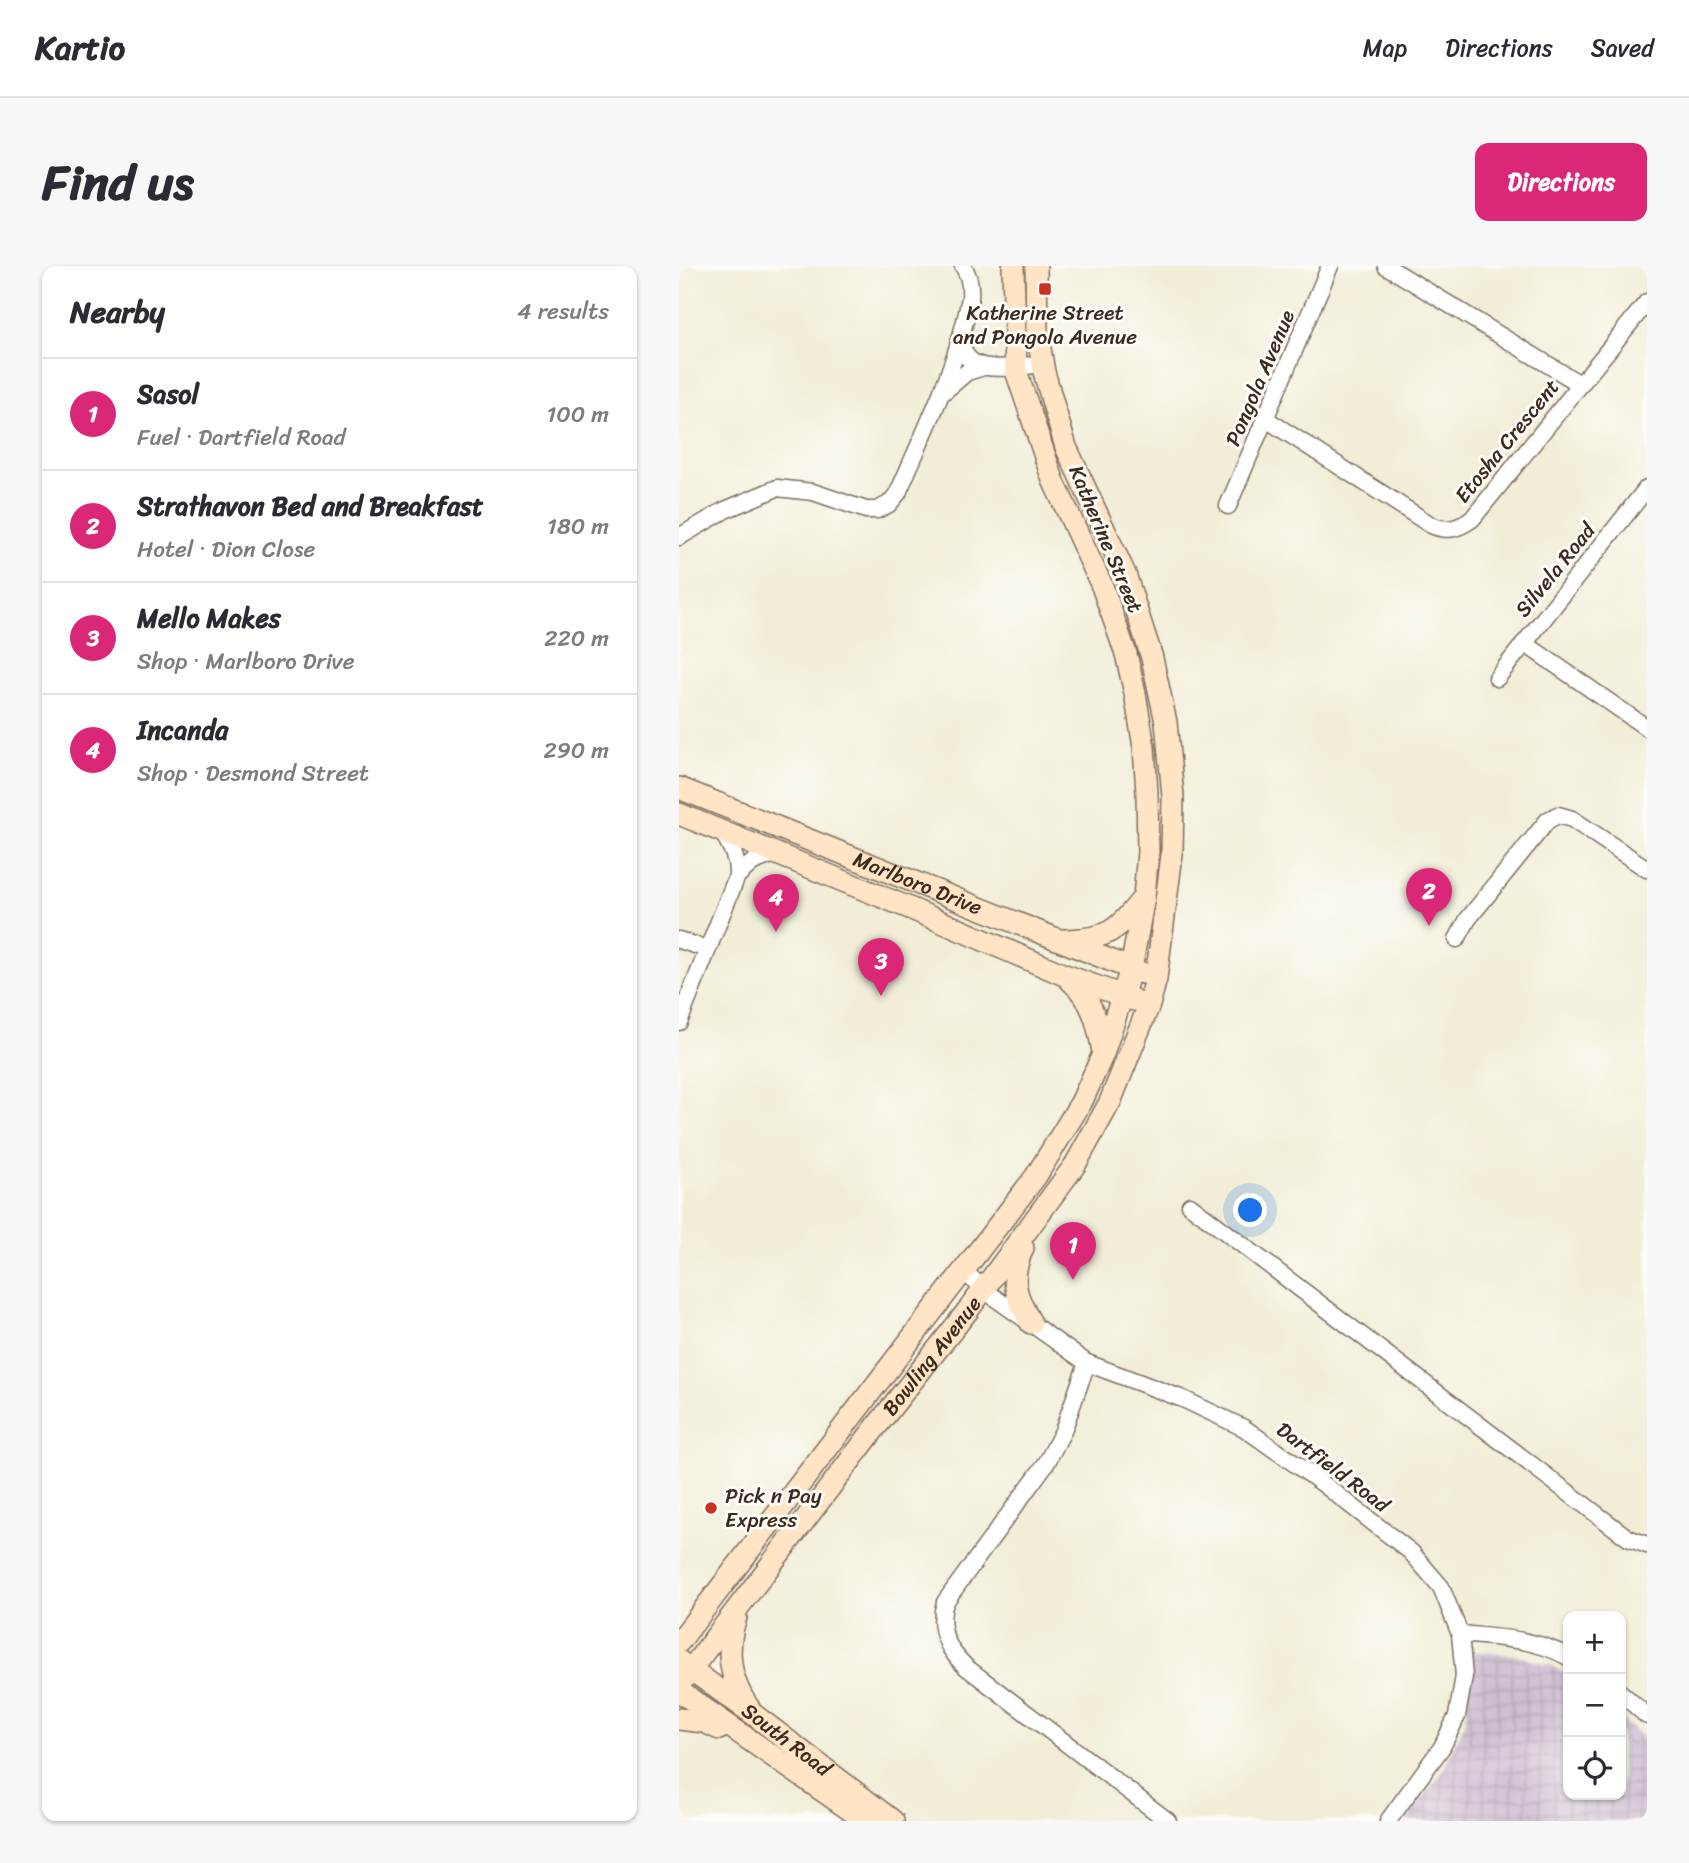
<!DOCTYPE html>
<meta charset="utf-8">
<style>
body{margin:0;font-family:Sriracha,sans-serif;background:#f7f7f7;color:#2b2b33}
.controls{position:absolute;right:21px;bottom:21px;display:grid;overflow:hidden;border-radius:14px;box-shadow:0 2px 5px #0004}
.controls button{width:63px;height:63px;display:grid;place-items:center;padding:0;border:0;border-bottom:2px solid #e1e1e2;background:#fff;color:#2b2b33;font:35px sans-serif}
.you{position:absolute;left:572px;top:945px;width:24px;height:24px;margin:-18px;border:5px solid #fff;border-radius:50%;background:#1a73e8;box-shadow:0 0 0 10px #1a73e833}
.badge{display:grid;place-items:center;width:46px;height:46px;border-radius:50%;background:#db2777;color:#fff;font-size:23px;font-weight:700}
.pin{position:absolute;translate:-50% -58px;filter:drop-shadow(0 2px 4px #0008)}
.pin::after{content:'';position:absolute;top:37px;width:24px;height:21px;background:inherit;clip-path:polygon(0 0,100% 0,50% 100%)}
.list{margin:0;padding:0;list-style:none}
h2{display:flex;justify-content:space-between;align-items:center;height:91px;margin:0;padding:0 28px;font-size:30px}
h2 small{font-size:23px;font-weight:400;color:#7c7c81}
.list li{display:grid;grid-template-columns:46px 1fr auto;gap:21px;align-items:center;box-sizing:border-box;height:112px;padding:0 28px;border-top:2px solid #e1e1e2}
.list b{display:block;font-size:26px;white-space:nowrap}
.list p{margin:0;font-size:23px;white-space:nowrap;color:#7c7c81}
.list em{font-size:23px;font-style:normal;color:#7c7c81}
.icon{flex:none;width:38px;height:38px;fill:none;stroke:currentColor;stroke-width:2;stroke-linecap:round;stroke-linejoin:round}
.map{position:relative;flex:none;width:968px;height:1555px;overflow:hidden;border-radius:14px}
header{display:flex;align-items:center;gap:42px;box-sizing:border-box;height:98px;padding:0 35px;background:#fff;border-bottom:2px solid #e1e1e2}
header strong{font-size:33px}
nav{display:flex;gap:38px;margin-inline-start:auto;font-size:24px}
.intro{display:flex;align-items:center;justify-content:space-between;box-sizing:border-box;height:168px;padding:0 42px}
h1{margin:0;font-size:49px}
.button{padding:18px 32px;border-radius:14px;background:#db2777;color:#fff;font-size:24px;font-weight:700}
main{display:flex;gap:42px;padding:0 42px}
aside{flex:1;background:#fff;border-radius:14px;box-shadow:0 2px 5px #0004}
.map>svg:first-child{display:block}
.industrial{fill:url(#industrial-grid)}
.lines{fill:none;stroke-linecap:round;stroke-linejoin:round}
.street-casing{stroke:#7b6e5f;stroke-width:19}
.secondary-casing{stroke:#7b6e5f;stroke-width:24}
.street{stroke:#fff;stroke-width:16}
.secondary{stroke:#ffe4c6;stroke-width:21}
.poi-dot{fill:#c8321e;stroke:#fdfcf7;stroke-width:2.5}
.labels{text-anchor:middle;stroke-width:6;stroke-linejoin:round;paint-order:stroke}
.poi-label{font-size:21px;fill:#3b2a1e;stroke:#fdfcf7}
.street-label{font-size:21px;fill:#3b2a1e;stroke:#fdfcf7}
</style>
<header>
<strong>Kartio</strong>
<nav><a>Map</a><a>Directions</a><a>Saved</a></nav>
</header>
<div class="intro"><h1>Find us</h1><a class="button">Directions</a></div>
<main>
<aside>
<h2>Nearby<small>4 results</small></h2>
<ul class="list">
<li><span class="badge">1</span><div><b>Sasol</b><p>Fuel · Dartfield Road</p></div><em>100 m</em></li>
<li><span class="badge">2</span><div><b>Strathavon Bed and Breakfast</b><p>Hotel · Dion Close</p></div><em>180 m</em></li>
<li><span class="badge">3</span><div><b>Mello Makes</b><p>Shop · Marlboro Drive</p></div><em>220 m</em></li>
<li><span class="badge">4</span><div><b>Incanda</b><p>Shop · Desmond Street</p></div><em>290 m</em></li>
</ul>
</aside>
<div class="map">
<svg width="968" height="1555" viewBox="0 0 968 1555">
<defs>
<pattern id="industrial-grid" width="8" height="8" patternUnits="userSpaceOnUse" patternTransform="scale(1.75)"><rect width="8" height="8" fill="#cebed2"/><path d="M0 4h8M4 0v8" fill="none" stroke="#b2a3b4"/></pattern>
</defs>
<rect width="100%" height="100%" fill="#fdfcf7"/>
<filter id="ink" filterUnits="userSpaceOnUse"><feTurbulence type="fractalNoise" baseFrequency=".0143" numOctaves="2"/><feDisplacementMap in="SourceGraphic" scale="14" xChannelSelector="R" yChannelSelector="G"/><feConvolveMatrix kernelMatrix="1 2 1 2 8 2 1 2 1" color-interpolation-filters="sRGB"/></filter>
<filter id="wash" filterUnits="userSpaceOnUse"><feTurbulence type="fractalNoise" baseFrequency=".00686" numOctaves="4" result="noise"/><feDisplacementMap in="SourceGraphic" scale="28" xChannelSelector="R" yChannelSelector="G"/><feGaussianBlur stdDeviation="1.57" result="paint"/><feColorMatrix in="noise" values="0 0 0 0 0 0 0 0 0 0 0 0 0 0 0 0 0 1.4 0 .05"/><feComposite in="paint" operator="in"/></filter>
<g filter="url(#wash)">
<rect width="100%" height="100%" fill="#f1edd7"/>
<path class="industrial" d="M790,1385L835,1389L874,1400L889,1410V1529H942V1452L968,1475V1546L965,1555H726L762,1508L785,1459L789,1433Z"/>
</g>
<g filter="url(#ink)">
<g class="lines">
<defs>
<path id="street" d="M707,0L901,118
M282,72C283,114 336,100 364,98
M262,128L288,106L305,101
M587,153L752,259C768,266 779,263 793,253L968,36
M549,240L651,0
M0,271L46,244L98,222L134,226L187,244H198L210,238L219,227C246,164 279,99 291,32C292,21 290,9 284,0
M845,377L968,462
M818,412L968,222
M58,610L74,596L98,587
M778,673L789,653L869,554L879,549L893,553L968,603
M0,674L28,683
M0,756L58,610C59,593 52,581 44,567
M511,939L949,1272L968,1279
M285,1006L316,1032L408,1097L504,1133L565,1162L643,1217L732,1286L762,1321L781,1368L785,1410L778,1450L763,1481L709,1555
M408,1097L384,1165L368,1196L266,1336C258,1363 268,1383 287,1401L489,1555
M781,1368C818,1372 856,1372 889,1391
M942,1427L968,1450"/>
<g id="secondary">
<path id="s1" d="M0,522L463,707"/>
<path d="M0,548L228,641L383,708L455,734"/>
<path d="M385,674C431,673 437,665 465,631"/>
<path d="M392,715C414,734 419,758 424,786"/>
<path d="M344,982C330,1013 336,1029 352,1057"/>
<path d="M57,1351C46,1384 50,1414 70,1442"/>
<path d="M0,1376L357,910L403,835L424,788L452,703L465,631L469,586L468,527L465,481L456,427L447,388L423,320L374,214L337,105L334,0"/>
<path id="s2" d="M0,1395L74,1448L214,1555"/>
<path id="s3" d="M0,1419L193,1166L290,1043L396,899L431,836L470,739L477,713L493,588L494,530L487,456L473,392L446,308L387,181L375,141L365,106L358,64L357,0"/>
<path d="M0,1425L187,1555"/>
<path d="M0,1453L25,1456L40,1463"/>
</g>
</defs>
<use href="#street" class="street-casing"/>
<use href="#secondary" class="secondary-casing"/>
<use href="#street" class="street"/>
<use href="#secondary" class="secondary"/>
</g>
</g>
<g class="poi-dot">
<rect x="359" y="16" width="14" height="14" rx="3.5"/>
<circle cx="32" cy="1242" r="7"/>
</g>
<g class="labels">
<g class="poi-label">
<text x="366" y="54">Katherine Street<tspan x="366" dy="24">and Pongola Avenue</tspan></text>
<text x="46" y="1237" text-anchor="start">Pick n Pay<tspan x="46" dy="24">Express</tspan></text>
</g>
<g class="street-label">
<text transform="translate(581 112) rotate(-67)" y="7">Pongola Avenue</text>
<text transform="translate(828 175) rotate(-51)" y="7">Etosha Crescent</text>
<text transform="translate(427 273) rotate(67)" y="7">Katherine Street</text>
<text transform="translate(876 304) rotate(-51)" y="7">Silvela Road</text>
<text dy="7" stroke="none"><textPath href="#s1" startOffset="257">Marlboro Drive</textPath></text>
<text dy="7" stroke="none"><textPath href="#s3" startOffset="415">Bowling Avenue</textPath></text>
<text transform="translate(654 1201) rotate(37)" y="7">Dartfield Road</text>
<text dy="7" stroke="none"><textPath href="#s2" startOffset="133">South Road</textPath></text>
</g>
</g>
</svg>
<div class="controls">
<button>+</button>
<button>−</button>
<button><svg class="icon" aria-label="locate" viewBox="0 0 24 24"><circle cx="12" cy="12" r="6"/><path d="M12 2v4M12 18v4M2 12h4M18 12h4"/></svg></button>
</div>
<div class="you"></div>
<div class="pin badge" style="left:394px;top:1014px">1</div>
<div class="pin badge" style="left:750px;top:660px">2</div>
<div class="pin badge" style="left:202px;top:730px">3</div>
<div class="pin badge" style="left:97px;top:666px">4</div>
</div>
</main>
